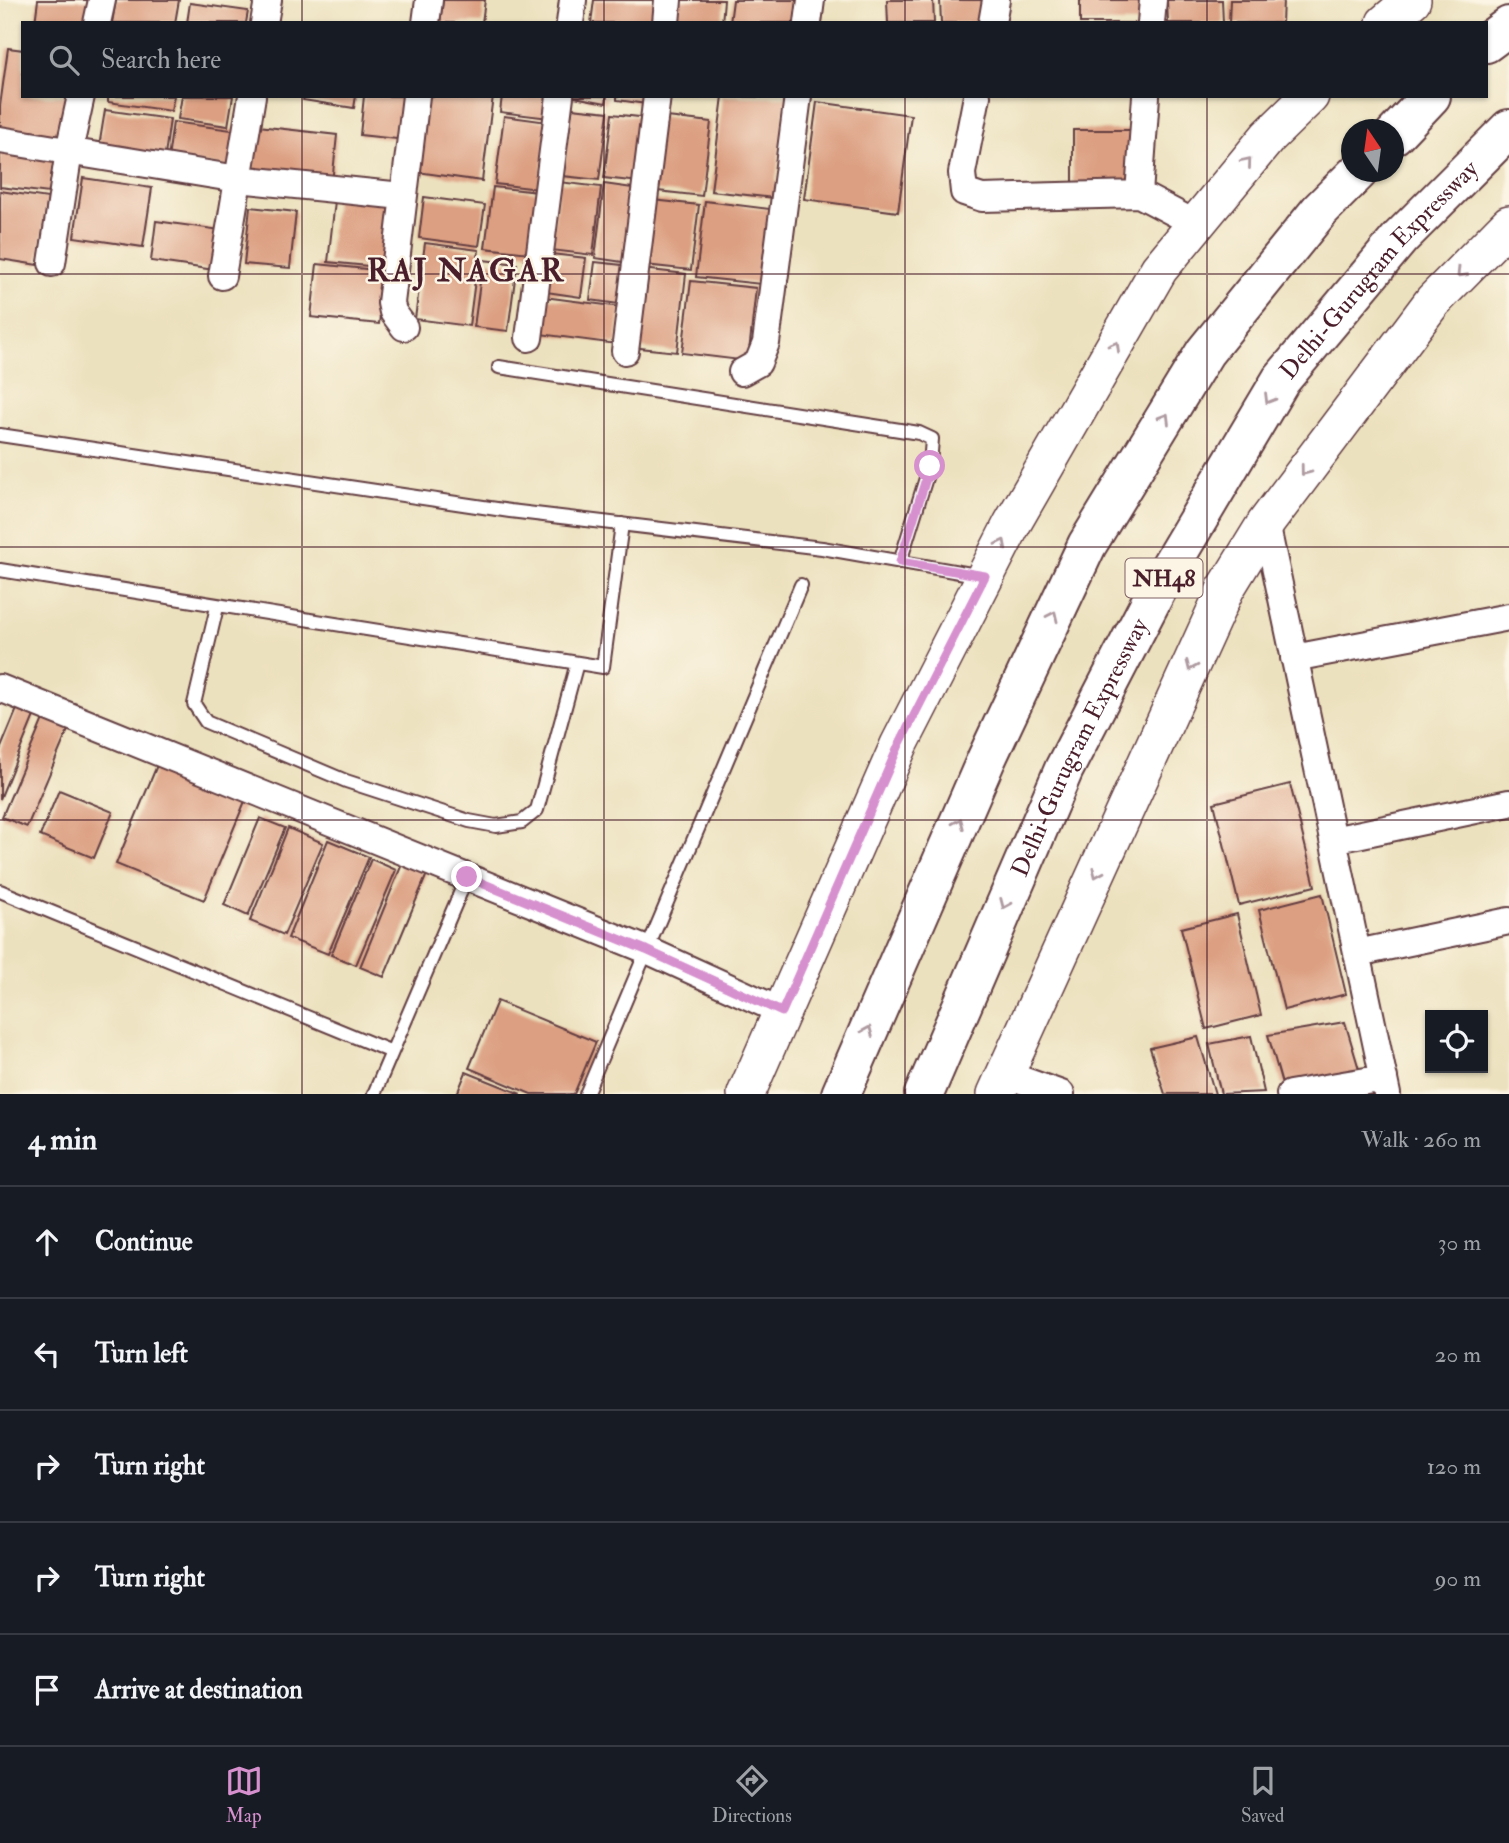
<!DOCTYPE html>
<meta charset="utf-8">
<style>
body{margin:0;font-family:"IM FELL Double Pica",serif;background:#20242c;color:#f1f3f6}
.controls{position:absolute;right:21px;bottom:21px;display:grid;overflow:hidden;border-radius:0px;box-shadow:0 2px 5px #0004}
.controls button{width:63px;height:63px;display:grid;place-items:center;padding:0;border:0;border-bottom:2px solid #363941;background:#171b24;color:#f1f3f6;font:35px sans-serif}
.compass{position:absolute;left:1341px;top:119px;width:63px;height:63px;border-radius:50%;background:#171b24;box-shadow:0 2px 5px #0004;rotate:347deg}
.stop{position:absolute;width:21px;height:21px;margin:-16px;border:5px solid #d690ce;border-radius:50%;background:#fff}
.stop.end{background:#d690ce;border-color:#fff;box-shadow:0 2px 7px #0008}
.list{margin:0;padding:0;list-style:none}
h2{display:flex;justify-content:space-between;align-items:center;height:91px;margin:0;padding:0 28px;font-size:30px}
h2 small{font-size:23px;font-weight:400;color:#9ea1a6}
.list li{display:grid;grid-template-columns:46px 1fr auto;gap:21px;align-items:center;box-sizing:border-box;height:112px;padding:0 28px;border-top:2px solid #363941}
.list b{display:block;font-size:26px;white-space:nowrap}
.list em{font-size:23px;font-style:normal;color:#9ea1a6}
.icon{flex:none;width:38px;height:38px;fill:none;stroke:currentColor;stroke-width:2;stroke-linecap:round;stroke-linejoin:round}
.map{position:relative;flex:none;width:1509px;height:1094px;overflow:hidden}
.search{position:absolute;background:#171b24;box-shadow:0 2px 5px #0004;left:21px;right:21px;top:21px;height:77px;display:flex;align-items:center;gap:18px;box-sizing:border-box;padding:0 24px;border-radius:0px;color:#9ea1a6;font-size:26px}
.sheet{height:651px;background:#171b24}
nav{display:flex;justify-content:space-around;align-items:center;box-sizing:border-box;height:98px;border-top:2px solid #363941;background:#171b24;font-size:19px;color:#9ea1a6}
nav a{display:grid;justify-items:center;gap:4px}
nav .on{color:#d690ce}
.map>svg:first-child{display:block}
.building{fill:#dc9f81}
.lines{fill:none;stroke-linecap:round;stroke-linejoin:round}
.service-casing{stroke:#623c41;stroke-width:16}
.minor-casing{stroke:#623c41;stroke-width:30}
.secondary-casing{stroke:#623c41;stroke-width:40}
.motorway-casing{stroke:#623c41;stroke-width:42}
.service{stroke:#fff;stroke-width:12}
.minor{stroke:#fff;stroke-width:26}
.secondary{stroke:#fff;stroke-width:37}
.motorway{stroke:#fff;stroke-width:38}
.oneway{stroke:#ae9aa0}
.route{stroke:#d690ce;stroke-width:9}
.grid{fill:none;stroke:#4a1f2b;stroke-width:2;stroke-opacity:0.55}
.labels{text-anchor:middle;stroke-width:5;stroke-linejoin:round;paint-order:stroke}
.shield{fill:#fcf5e5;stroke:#7f5f63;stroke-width:2}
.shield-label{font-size:23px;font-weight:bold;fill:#4a1f2b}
.street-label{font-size:24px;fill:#4a1f2b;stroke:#fcf5e5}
.district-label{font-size:32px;font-weight:bold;letter-spacing:2px;fill:#4a1f2b;stroke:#fcf5e5}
</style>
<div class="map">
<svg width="1509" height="1094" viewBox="0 0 1509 1094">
<rect width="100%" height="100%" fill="#fcf5e5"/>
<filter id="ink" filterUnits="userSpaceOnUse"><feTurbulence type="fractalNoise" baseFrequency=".0143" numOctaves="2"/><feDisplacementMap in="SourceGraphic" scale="14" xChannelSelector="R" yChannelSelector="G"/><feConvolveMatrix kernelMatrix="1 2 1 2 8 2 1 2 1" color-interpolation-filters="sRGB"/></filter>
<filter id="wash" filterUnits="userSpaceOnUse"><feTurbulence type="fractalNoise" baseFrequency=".00686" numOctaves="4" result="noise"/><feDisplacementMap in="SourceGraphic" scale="28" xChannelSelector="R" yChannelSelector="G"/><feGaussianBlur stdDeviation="1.57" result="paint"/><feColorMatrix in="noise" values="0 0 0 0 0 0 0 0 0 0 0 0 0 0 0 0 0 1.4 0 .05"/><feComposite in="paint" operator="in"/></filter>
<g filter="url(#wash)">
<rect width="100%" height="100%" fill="#ece1be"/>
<g id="blocks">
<path class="building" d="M38,0H88L85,23H35Z
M116,0H179L175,23H112Z
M443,0H485L482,23H440Z
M594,0H663L660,23H591Z
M678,0H724L722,23H675Z
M733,0H801L798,23H730Z
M887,0H933L934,23H888Z
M940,0H985L987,23H941Z
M1080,0H1141V23H1080Z
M1167,0H1222L1223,23H1168Z
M1230,0H1283L1282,23H1229Z
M190,3L248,11L246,23H187Z
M8,48L23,50V96H73L66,144L0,134V106Z
M108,96H174L171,111L108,102Z
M182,96H233L228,126L178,119Z
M304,96H356L354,108L303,100Z
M364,96H411L406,140L360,135Z
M427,96H493L482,181L417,172Z
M502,96H552L549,118L500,112Z
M569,96H607L606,103Z
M617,96H655L654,105L617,100Z
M723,96L786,97L774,198L711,191Z
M817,102L911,115L898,212L804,199Z
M572,108L608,112L599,180L563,176Z
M105,110L170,119L164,163L98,153Z
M612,114L648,118L640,182L604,178Z
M504,116L548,122L539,189L495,184Z
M658,116L711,122L702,196L649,190Z
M173,122L239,131L234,168L168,159Z
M258,126L337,135L332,183L253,175Z
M1073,130H1133L1132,183H1073Z
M0,143L55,151L49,193L0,187Z
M83,178L152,188L143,247L74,237Z
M559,182L601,187L593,255L551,250Z
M604,184L640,189L630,263L595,258Z
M493,187L538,192L530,253L485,248Z
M0,191L48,198L38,265L0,259Z
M336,192L395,198L388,268L328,262Z
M424,197L485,205L479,246L419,238Z
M652,200L699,205L691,270L645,265Z
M705,201L770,209L761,284L696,277Z
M250,207L296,212L290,268L244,264Z
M156,221L221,230L215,270L151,261Z
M425,243L479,250L469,326L415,319Z
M551,254L586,258L581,297L546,292Z
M483,260L517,264L508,331L474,327Z
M595,262L631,266L626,305L590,300Z
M317,264L385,271L379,324L311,317Z
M641,269L686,274L677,352L631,347Z
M691,281L756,288L748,361L682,353Z
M544,297L621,307L616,344L540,334Z
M17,709L34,716L0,799V750Z
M46,712L71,723L27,827L2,817Z
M160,758L248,794L204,900L116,864Z
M1290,784L1315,886L1239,905L1214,803Z
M59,790L113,812L94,858L40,836Z
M260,818L285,828L248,916L224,905Z
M288,828L323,843L284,935L250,921Z
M328,840L369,857L328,954L288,938Z
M371,859L396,870L356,965L331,955Z
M402,864L427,874L384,977L360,967Z
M1322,894L1346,994L1284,1010L1259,910Z
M1237,914L1261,1015L1206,1029L1181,928Z
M497,1001L596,1042L574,1094H531L469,1068Z
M1345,1022L1361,1076L1282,1084L1268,1035Z
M1251,1036L1264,1092L1221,1094L1209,1044Z
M1198,1037L1215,1094H1165L1150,1048Z
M466,1072L521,1094H457Z"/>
</g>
</g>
<g filter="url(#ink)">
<use href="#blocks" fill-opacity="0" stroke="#623c41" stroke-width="2"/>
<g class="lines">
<defs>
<path id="service" d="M499,367L919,433L932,439L930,465L900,562
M0,435L510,511L822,548L982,576
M0,570L603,667L622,524
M217,607L194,704L206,722L346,781L469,821L496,826L522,822L537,810L577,663
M0,891L392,1052
M374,1094L467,877
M586,1094L801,585"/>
<path id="minor" d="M97,23L102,0
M264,23L268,0
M426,23L429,0
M570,23L573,0
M666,23L668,0
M808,23L811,0
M992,23L996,0
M1151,23L1153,0
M977,96L962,173L964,192L982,198L1139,194L1196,224
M0,140L238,179L402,196
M1139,194L1146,96
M52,263L69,151L81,96
M222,276L252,96
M404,327L393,312L391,303L416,96
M529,338L560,96
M625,351L657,96
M742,372L758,363L766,343L798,96
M1266,523L1387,1094
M1294,658L1509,617
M0,688L647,950L783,1012
M1333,840L1509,803
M1357,953L1509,921
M1005,1074L1061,1094
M1290,1094L1384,1078"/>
<path id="secondary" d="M1385,23L1412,0
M746,1094L899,745L1012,524L1159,269L1268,137L1310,96
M996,1094L1226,588L1266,523L1433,301L1509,224"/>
<g id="motorway">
<path d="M1486,43L1509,26"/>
<path d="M1394,135L1431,96"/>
<path d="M841,1094L986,760L1087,545L1205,352L1320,210L1358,172"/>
<path id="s1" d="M924,1094L1064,769L1162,580L1281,380L1400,238L1509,129"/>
</g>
</defs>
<use href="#service" class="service-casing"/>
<use href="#minor" class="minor-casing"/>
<use href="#secondary" class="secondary-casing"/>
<use href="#motorway" class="motorway-casing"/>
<use href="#service" class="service"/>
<use href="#minor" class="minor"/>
<use href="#secondary" class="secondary"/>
<use href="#motorway" class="motorway"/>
</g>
<defs><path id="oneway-chevron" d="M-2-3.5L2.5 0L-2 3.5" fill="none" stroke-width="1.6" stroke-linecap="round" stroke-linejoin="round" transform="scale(1.75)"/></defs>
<g class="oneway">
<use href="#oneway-chevron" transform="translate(1247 162) rotate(-50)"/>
<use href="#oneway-chevron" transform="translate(1461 273) rotate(134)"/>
<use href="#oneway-chevron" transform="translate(1115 346) rotate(-60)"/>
<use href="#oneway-chevron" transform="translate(1269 399) rotate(121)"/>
<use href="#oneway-chevron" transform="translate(1165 418) rotate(-59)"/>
<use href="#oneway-chevron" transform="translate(1305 471) rotate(127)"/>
<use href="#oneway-chevron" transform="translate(1002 544) rotate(-63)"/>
<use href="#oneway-chevron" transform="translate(1053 616) rotate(-65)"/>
<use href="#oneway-chevron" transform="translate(1191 666) rotate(114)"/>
<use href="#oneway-chevron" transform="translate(959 823) rotate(-67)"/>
<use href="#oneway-chevron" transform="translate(1097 873) rotate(114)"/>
<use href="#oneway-chevron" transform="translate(1005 904) rotate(113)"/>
<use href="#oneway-chevron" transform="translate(868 1031) rotate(-67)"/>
</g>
</g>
<g class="lines" filter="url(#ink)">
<path class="route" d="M467,877L646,950L782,1012L899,745L985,576L900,562L930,466"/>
</g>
<path class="grid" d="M302,0V23M604,0V23M905,0V23M1207,0V23M302,96V1094M604,96V1094M905,96V1094M1207,96V1094M0,274H1509M0,547H1509M0,820H1509"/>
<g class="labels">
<rect class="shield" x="1125.5" y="558.5" width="77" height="39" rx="5"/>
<g class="shield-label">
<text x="1164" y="586">NH48</text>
</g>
<g class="street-label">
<text dy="8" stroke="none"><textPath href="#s1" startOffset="947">Delhi-Gurugram Expressway</textPath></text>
<text dy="8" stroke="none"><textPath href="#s1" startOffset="380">Delhi-Gurugram Expressway</textPath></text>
</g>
<g class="district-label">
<text x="466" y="281">RAJ NAGAR</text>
</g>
</g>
</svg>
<div class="controls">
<button><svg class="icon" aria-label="locate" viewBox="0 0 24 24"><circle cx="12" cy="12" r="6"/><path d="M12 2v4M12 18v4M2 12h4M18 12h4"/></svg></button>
</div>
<svg class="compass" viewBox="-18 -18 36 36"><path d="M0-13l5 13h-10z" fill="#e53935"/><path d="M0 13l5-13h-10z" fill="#9ea1a6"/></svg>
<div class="stop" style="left:930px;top:466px"></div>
<div class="stop end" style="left:467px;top:877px"></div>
<div class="search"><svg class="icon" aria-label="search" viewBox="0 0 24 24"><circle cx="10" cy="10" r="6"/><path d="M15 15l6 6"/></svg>Search here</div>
</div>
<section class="sheet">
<h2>4 min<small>Walk · 260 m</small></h2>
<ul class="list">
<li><svg class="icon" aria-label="ahead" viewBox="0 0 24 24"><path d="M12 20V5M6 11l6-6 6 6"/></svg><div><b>Continue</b></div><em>30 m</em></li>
<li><svg class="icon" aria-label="left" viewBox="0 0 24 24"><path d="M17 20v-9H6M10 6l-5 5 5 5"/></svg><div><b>Turn left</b></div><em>20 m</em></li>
<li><svg class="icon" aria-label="right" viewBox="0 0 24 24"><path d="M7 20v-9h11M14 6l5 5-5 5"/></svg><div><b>Turn right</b></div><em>120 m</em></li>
<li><svg class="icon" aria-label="right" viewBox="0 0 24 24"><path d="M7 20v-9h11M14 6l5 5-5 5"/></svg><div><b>Turn right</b></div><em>90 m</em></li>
<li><svg class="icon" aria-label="arrive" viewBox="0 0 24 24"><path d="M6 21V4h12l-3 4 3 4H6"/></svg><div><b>Arrive at destination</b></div></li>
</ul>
</section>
<nav>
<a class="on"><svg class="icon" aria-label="map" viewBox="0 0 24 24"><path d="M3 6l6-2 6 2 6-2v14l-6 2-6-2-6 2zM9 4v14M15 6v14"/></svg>Map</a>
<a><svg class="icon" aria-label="directions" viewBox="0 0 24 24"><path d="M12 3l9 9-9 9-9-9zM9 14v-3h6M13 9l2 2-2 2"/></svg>Directions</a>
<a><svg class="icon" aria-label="saved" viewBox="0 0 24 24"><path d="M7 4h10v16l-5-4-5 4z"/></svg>Saved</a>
</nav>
